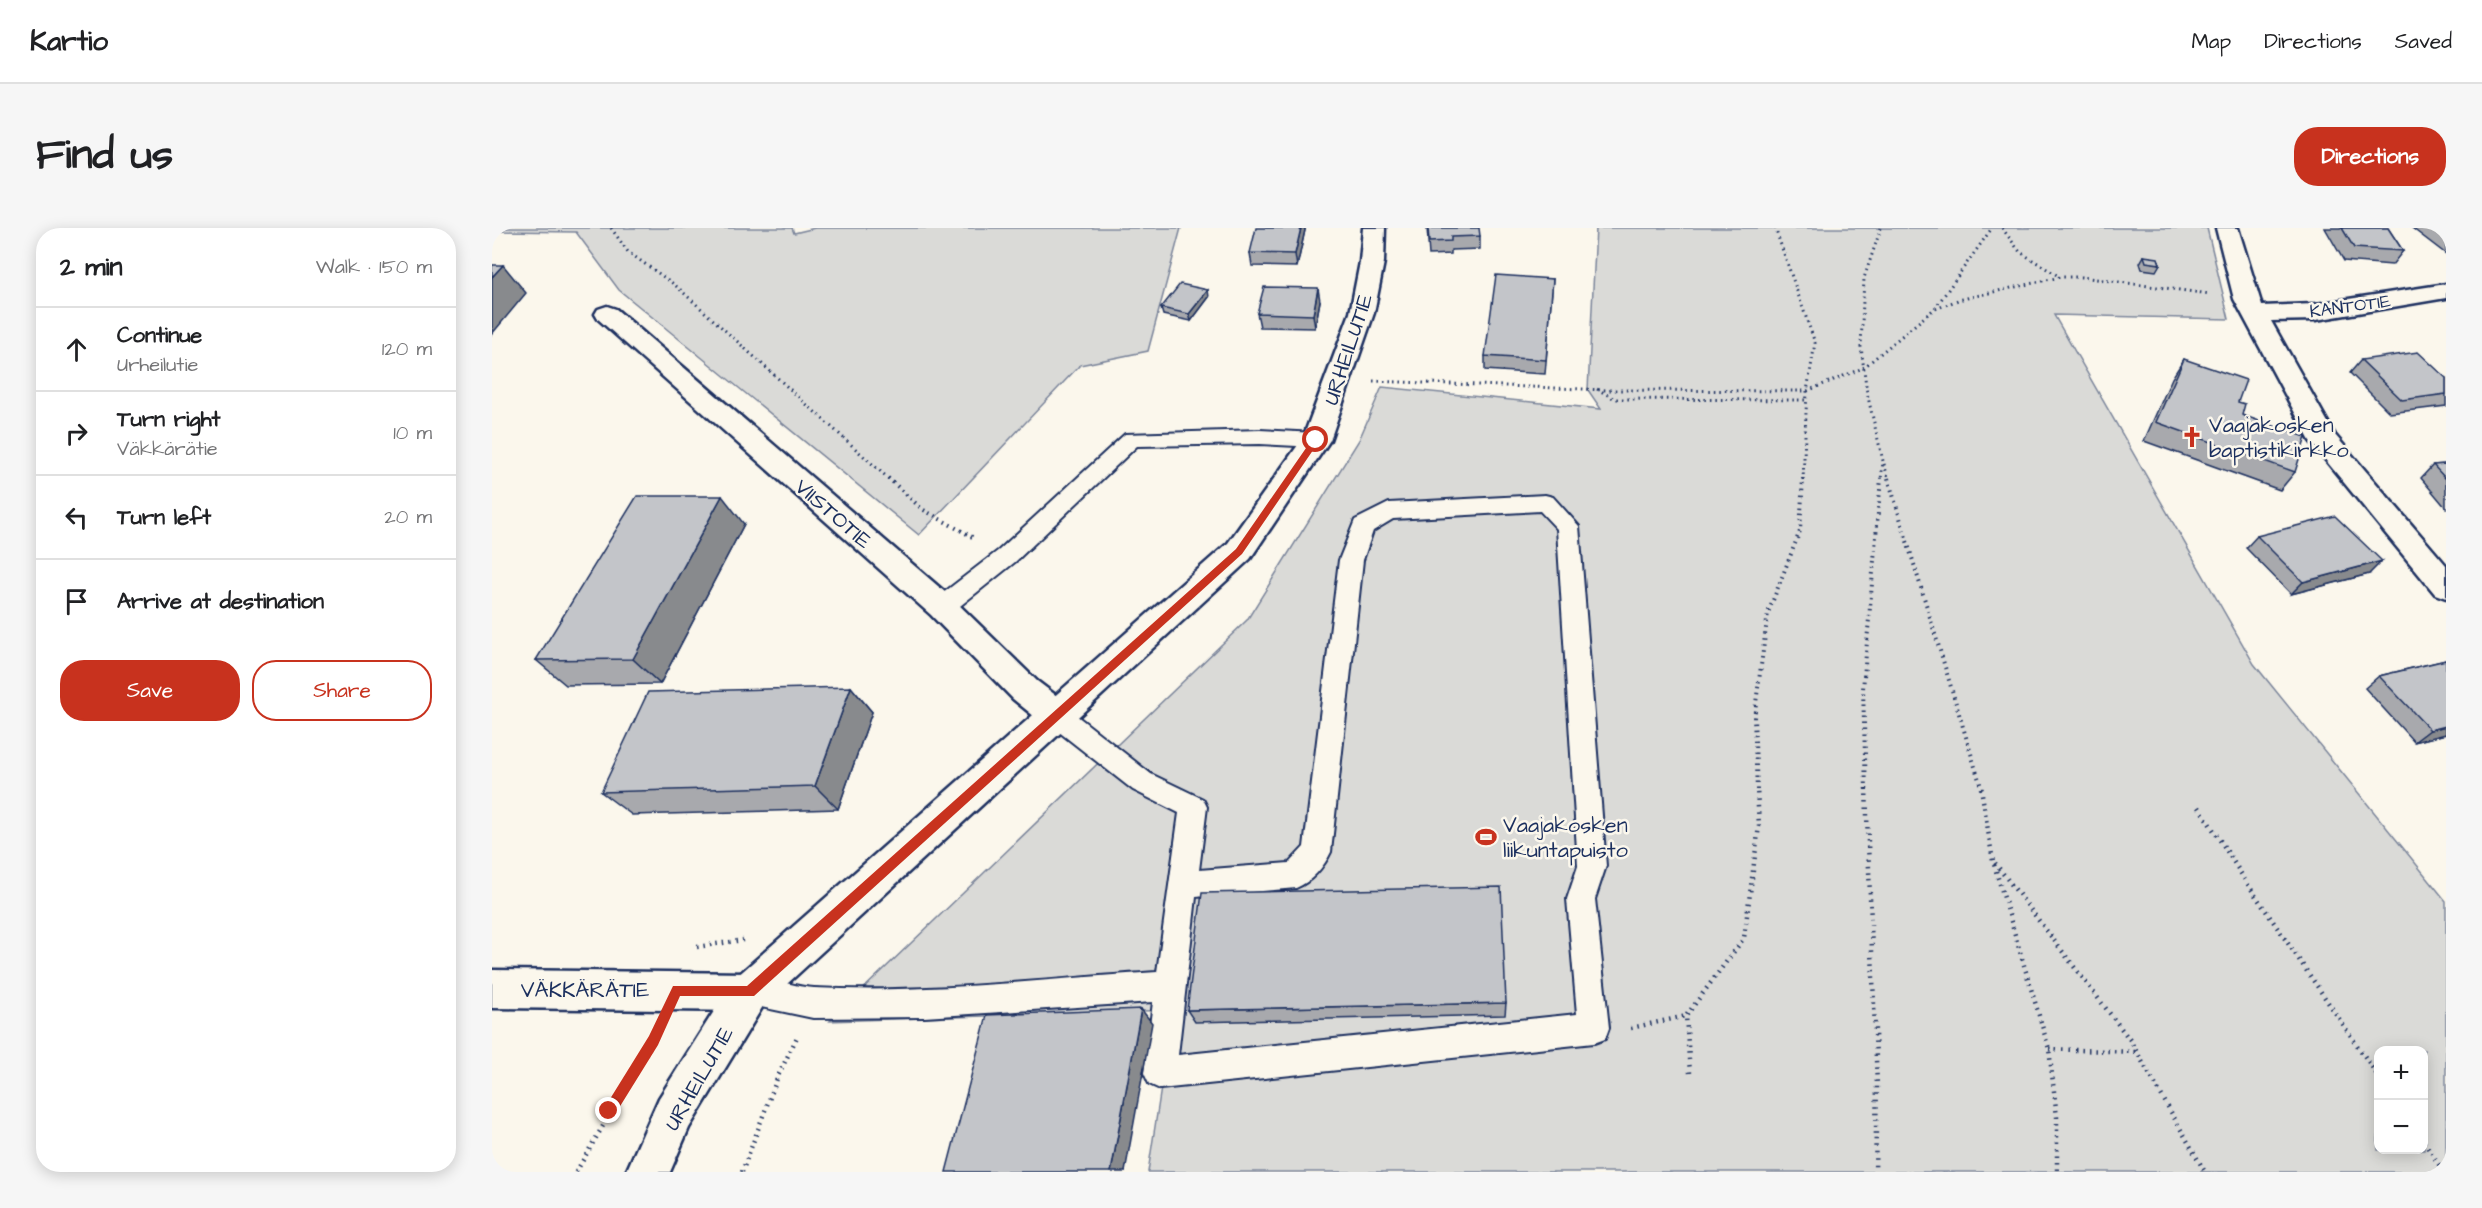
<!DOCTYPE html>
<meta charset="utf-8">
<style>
body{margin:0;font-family:"Architects Daughter",sans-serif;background:#f6f6f6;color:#202124}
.controls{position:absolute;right:18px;bottom:18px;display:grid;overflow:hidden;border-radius:12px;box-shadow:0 3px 15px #0003}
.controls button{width:54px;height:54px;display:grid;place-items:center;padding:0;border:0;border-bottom:2px solid #e0e0e0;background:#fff;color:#202124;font:30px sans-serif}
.stop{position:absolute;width:18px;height:18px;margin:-14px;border:4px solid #c8321e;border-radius:50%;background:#fff}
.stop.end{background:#c8321e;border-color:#fff;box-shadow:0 2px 6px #0008}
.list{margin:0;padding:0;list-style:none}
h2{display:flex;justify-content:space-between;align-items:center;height:78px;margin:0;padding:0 24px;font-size:26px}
h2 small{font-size:20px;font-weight:400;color:#757577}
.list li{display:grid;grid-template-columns:39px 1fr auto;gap:18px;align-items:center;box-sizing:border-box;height:84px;padding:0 24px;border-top:2px solid #e0e0e0}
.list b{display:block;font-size:22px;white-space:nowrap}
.list p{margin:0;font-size:20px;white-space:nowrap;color:#757577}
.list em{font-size:20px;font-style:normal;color:#757577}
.actions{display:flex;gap:12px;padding:18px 24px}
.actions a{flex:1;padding:14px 0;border:2px solid #c8321e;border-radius:24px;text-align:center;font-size:21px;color:#c8321e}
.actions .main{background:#c8321e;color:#fff}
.icon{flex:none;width:33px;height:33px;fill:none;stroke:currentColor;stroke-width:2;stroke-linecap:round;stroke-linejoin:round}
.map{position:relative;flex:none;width:1954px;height:944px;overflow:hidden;border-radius:24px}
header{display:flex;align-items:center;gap:36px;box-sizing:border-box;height:84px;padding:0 30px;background:#fff;border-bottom:2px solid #e0e0e0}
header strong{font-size:28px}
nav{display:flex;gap:33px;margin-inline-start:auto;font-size:21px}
.intro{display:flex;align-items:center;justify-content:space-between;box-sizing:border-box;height:144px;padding:0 36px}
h1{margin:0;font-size:42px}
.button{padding:15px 27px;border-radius:24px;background:#c8321e;color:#fff;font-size:21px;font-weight:700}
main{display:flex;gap:36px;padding:0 36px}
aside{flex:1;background:#fff;border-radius:24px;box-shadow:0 3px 15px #0003}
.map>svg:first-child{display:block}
.green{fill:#dadad7;stroke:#7a849a;stroke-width:1.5;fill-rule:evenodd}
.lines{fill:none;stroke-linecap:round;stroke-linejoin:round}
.service-casing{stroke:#1b2f5e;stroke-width:4}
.minor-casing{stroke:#1b2f5e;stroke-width:5}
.tertiary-casing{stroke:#1b2f5e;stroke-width:5}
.path-far2{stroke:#1b2f5e;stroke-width:3;stroke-dasharray:1.5 4;stroke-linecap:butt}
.path-far1{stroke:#1b2f5e;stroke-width:4;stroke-dasharray:1.5 4.5;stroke-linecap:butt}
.path{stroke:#1b2f5e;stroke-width:4.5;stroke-dasharray:1.5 5;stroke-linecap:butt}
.service{fill:#fbf7ec;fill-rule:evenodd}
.minor{fill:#fbf7ec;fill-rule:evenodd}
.tertiary{fill:#fbf7ec;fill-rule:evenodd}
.wall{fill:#a8a9ad;stroke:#1b2f5e;stroke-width:1.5}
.shaded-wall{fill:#888a8d;stroke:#1b2f5e;stroke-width:1.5}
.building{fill:#c3c5c9;stroke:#1b2f5e;stroke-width:1.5}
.route{fill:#c8321e}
.labels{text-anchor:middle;stroke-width:5;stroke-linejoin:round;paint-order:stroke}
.far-street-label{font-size:18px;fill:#1b2f5e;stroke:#fbf7ec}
.street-label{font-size:22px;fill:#1b2f5e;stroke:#fbf7ec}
.poi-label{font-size:22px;fill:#1b2f5e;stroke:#fbf7ec;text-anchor:start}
</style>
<header>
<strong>Kartio</strong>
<nav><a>Map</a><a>Directions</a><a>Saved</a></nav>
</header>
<div class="intro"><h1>Find us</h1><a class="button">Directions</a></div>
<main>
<aside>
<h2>2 min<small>Walk · 150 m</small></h2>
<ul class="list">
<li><svg class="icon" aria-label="ahead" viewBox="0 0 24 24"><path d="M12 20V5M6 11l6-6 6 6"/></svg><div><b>Continue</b><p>Urheilutie</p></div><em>120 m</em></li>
<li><svg class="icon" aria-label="right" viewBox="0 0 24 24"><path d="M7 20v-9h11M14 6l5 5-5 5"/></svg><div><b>Turn right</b><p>Väkkärätie</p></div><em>10 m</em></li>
<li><svg class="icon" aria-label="left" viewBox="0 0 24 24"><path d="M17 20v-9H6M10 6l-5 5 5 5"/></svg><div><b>Turn left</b></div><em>20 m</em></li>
<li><svg class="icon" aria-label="arrive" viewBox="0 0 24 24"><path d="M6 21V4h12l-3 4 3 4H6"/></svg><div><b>Arrive at destination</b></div></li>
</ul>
<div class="actions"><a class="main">Save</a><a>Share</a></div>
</aside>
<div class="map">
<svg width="1954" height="944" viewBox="0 0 1954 944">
<rect width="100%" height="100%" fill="#fbf7ec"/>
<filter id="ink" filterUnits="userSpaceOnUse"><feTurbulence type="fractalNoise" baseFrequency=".0167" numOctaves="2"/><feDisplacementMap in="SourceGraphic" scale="12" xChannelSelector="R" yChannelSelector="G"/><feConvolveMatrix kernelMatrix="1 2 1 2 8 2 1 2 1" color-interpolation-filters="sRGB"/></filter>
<g filter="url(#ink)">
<path class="green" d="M0,0H300L302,5L323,0H689L656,123L588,137L427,307L127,62L84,4L0,3Z
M1104,0H1715L1737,91L1562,87L1762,436L1954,673V944H656L681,782L338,793L755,392L867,212L890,159L1109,181L1096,162ZM1886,822H1932V922H1886Z"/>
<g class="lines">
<defs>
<path id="service" d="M768,202L824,205L831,207L835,212L831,217L824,219L768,216L645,218L523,334L458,386L450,388L442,386L438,379L442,372L507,322L633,206Z
M1053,267L1061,269L1087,298L1114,638L1103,671L1117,800L1113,811L1102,815L668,861L657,856L652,845L661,774L432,789L321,790L246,774L242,764L246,754C269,744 298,759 322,760C436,766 552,751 665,744L687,585L641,562L557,496L553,488L557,480L566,477L575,480L659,546L711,571L715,579L707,642L797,635L812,619L847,332L863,292L897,275ZM1048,283L1065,301L1086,638L1075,671L1085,786L686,827L704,669L804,660C819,654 832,639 839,624L871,332L881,303L901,291Z"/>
<path id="minor" d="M1724,0H1746L1770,78L1824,76L1954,56V70L1824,92L1779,93L1843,207L1954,337V370L1943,366L1818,213L1742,71Z
M115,78L124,81L461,371L545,453L578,478L583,488L578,498L566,502L554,498L521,471L439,387L106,91L103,86L106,81Z
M0,742L257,745L271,750L277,764L271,778L257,783L0,780Z"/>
<path id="tertiary" d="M871,0H893L892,34L882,85L838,212L758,331L271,778L197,900L178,944H134L167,870L243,750L736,315L811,210L858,85L868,34Z"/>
</defs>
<use href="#service" class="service-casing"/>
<use href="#minor" class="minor-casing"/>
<use href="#tertiary" class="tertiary-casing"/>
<path class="path-far2" d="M119,0L136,24L183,57L398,252
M1283,0L1323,115L1315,163L1311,252
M1389,0L1372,50L1369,119L1375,165L1391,233L1389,252
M1510,0L1528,24L1568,49
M1443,80L1500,0
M881,153L1116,162L1315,163L1371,140L1441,82L1466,72L1568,49H1589L1718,66
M1105,161L1123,171L1315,172
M1392,236L1397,252"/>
<path class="path-far1" d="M396,250L430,281L484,311
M1396,250L1490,562
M1265,562L1262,490L1276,385L1308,303L1311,250
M1374,562L1371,461L1389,250"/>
<path class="path" d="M1374,560L1385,858L1383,944
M1489,560L1501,633L1557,821L1565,889V944
M1707,579L1753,652L1886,848
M1503,635L1638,812L1713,944
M205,719L251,712
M1139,800L1194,788
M1557,821L1644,824
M1198,845L1194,788L1252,710L1267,598L1265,560
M1932,914L1952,944
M84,944L166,804
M250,944L286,848L305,809"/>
<use href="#service" class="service"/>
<use href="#minor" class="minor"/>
<use href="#tertiary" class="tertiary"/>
</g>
<path class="wall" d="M935,0L988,8V21L959,22V26L937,27Z
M1833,0H1896L1911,23L1900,37L1852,33Z
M1920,0H1954V26Z
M813,2L805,39L760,38L758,25Z
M1652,28L1668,36L1664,43L1650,41L1648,35Z
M1061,51L1053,146L993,142V128Z
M717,69L699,93L671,87L669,80Z
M828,73L823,100L768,99L765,85Z
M1692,131L1746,174L1750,187L1803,244L1788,262L1652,213L1680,150Z
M1869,132L1954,150V178L1898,185L1858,145Z
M1954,236V280L1929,250L1941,237Z
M252,296L168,456L74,457L44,432Z
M1765,308L1877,346L1799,366L1754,320Z
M1954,432V506L1922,514L1873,460L1887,448Z
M359,459L380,484L346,581L140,587L109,564Z
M1014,775L1013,787L703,794L695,782Z"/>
<path class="shaded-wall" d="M809,0H813V2L805,39L803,26Z
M11,37L34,65L0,106V49Z
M826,60L828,73L823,100L821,87Z
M716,62L717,69L699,93L697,86Z
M230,268L252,296L168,456L141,431Z
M1890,333L1877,346L1799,366L1811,354Z
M359,459L380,484L346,581L323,558Z
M1954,498V506L1922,514L1938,502Z
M649,781L660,795L633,944H619Z"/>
<path class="building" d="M764,0H809L803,26L758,25Z
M936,0H987L988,8L959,9V13L937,14Z
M1850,0H1896L1911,23L1862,20Z
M1948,0H1954V4Z
M1652,28L1666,30L1668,36L1654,34Z
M0,37H11L0,49Z
M1004,47L1061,51L1054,132L993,128Z
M688,56L716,62L697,86L669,80Z
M772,59L826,60L821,87L765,85Z
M1926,124L1954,150V166L1910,172L1869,132Z
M1692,131L1754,152L1746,174L1753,176L1750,187L1814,209L1803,244L1664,194Z
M1954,236V251L1941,237Z
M145,268H230L141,431L44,432Z
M1843,288L1890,333L1811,354L1765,308Z
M1954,432V498L1938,502L1887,448Z
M359,459L323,558L109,564L156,464Z
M1009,659L1014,775L695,782L710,665Z
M649,781L619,944H454L495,787Z"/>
</g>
<path class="route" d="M821,210L828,212L750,326L262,768H188L166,817L122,888H113V879L157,808L181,758H255L744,321Z"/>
<defs>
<symbol id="church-bare" viewBox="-9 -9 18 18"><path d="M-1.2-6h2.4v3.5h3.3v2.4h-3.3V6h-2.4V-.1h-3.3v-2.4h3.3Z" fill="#c8321e" stroke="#fbf7ec" stroke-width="2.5" paint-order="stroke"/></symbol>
<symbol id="stadium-bare" viewBox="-9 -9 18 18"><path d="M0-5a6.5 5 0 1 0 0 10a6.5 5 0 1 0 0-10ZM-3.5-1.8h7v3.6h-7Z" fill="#c8321e" stroke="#fbf7ec" stroke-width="2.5" paint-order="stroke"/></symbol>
</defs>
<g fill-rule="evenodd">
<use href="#church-bare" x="1685" y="194" width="30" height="30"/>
<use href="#stadium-bare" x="979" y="594" width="30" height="30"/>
</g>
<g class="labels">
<g class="far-street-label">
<text transform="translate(1858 78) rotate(-8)" y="6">KANTOTIE</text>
</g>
<g class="street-label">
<text transform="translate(855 121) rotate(-72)" y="8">URHEILUTIE</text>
<text transform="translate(342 285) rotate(41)" y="8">VIISTOTIE</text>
<text x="93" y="769">VÄKKÄRÄTIE</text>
<text transform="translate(206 850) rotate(-60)" y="8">URHEILUTIE</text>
</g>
<g class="poi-label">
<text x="1717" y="204">Vaajakosken<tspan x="1717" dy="25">baptistikirkko</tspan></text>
<text x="1011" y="604">Vaajakosken<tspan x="1011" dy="25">liikuntapuisto</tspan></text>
</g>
</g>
</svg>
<div class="controls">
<button>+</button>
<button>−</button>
</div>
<div class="stop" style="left:824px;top:212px"></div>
<div class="stop end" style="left:117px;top:883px"></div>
</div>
</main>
